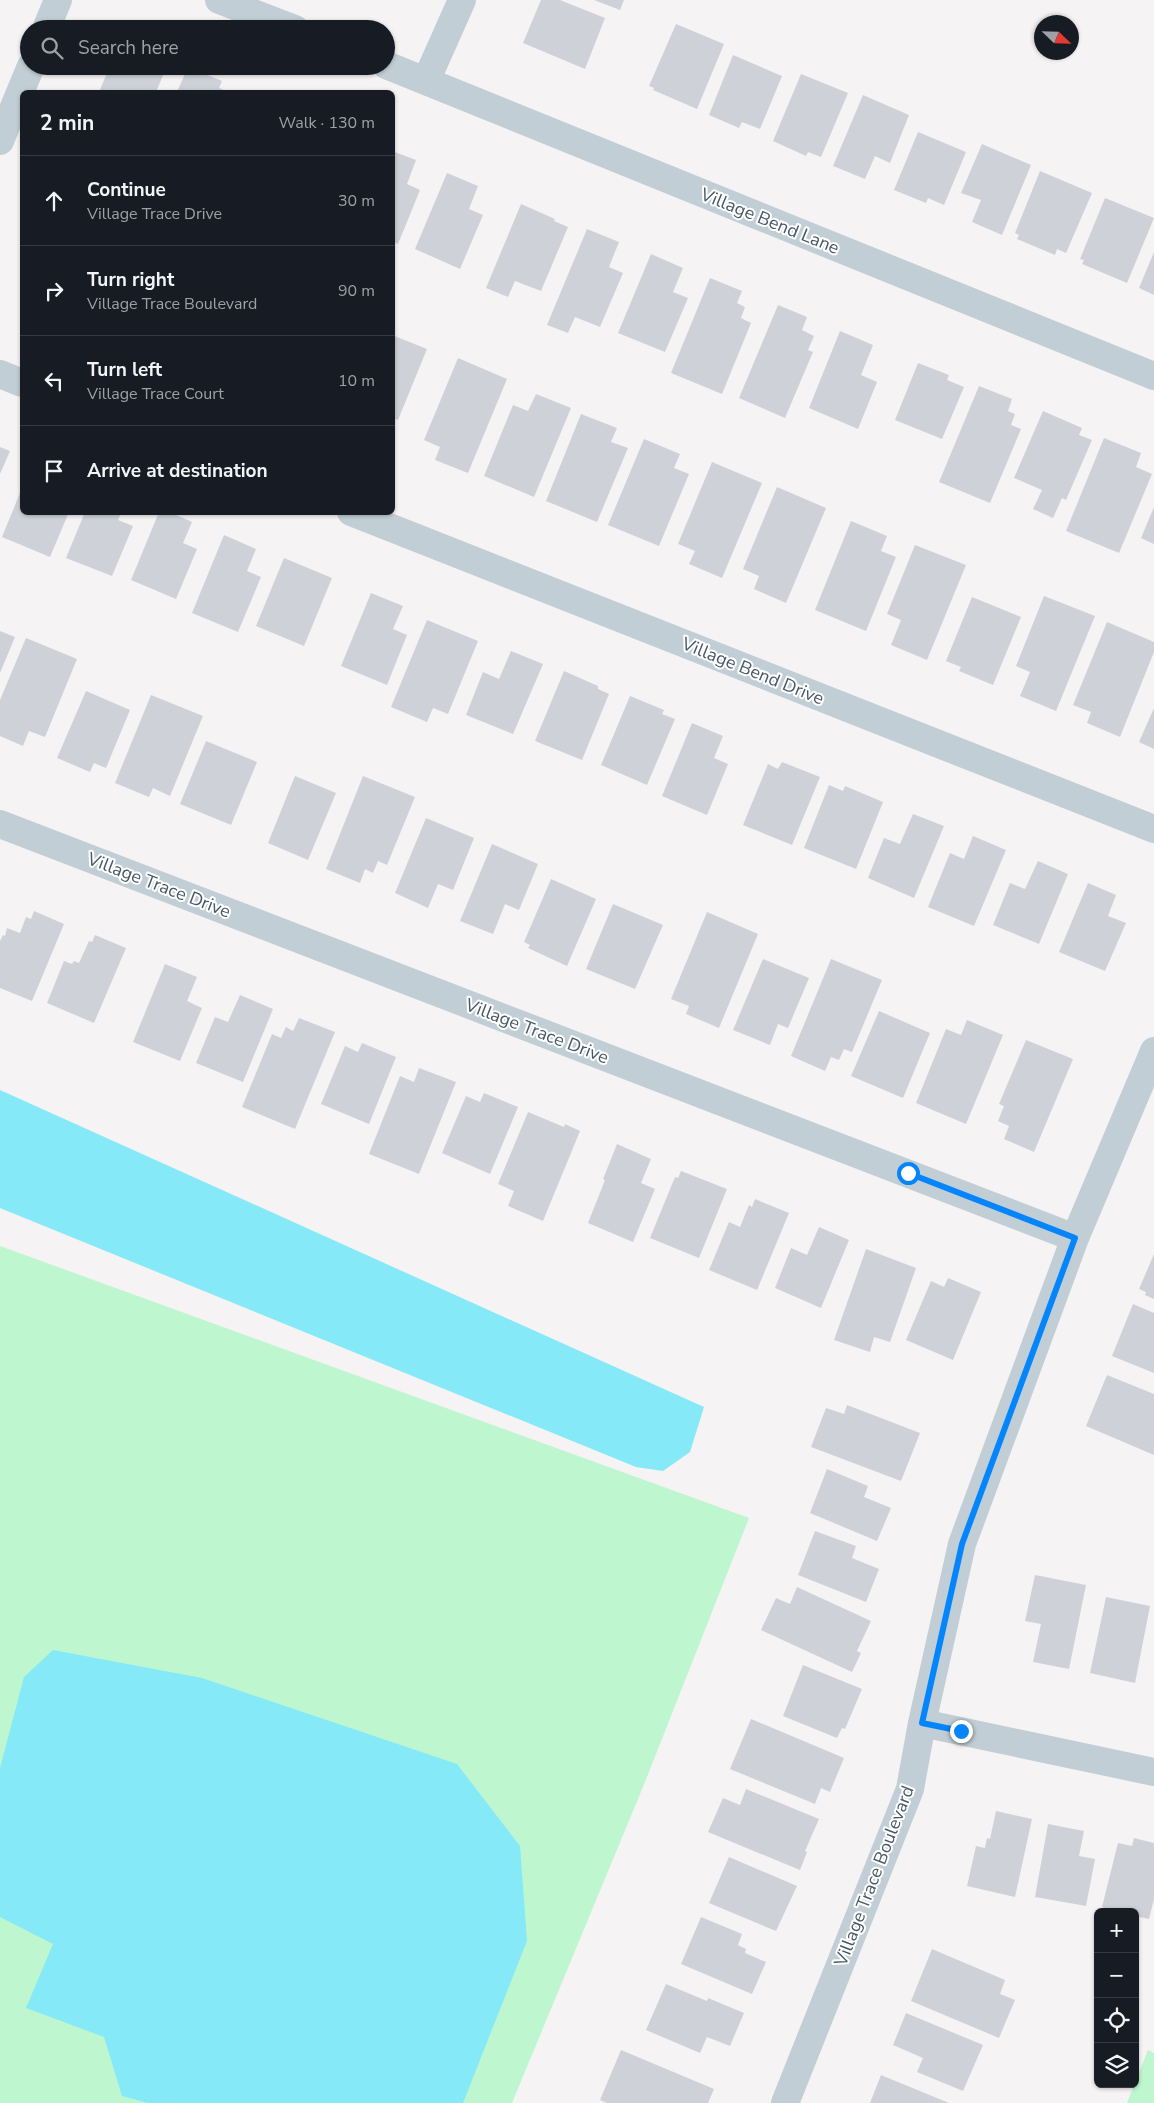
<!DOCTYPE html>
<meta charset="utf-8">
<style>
body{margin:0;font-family:"Nunito Sans",sans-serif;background:#242831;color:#f1f3f6}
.controls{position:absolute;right:15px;bottom:15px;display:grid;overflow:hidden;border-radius:8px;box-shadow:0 1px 4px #0004}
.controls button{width:45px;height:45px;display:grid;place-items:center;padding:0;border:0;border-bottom:1px solid #363941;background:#171b24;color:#f1f3f6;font:25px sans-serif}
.compass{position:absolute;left:1034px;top:15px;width:45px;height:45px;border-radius:50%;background:#171b24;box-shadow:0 1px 4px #0004;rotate:113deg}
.stop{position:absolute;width:15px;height:15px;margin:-11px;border:4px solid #0585fc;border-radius:50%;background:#fff}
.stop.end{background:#0585fc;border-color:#fff;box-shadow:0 1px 5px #0008}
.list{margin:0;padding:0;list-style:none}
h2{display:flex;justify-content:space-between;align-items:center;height:65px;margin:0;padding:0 20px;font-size:21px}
h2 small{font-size:16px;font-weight:400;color:#9ea1a6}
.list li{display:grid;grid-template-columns:32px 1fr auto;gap:15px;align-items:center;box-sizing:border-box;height:90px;padding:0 20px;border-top:1px solid #363941}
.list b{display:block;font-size:19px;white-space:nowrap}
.list p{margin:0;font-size:16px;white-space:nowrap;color:#9ea1a6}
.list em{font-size:16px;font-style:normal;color:#9ea1a6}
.icon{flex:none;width:28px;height:28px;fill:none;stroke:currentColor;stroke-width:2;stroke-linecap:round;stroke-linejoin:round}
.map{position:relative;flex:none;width:1154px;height:2103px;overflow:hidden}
.search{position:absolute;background:#171b24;box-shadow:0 1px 4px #0004;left:20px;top:20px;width:375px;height:55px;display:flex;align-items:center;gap:12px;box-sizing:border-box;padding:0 18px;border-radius:28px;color:#9ea1a6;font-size:19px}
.panel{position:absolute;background:#171b24;box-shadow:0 1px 4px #0004;left:20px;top:90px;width:375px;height:425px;border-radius:8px}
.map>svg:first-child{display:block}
.green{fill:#bef6cf}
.water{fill:#86e9f7}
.building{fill:#ced2d8}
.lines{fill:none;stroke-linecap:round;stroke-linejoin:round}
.minor{stroke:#c2ced5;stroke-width:28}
.route{stroke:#0585fc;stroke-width:6}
.labels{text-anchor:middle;stroke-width:4;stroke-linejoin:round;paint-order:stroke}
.street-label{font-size:18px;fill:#485863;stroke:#fff}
</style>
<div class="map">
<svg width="1154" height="2103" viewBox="0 0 1154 2103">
<rect width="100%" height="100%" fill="#f5f3f3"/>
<path class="green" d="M0,1246L749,1518L645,1782L512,2103H0Z
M1148,2050L1154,2053V2103H1127Z"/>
<path class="water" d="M0,1090L704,1407L690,1452L663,1471L636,1467L0,1208Z
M53,1650L202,1678L457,1764L520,1846L527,1941L463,2103H148L122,2096L104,2037L26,2008L53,1944L0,1917V1768L24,1677Z"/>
<path class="building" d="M541,0H560L605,18L585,69L523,43Z
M594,0H624L620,10Z
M676,24L724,44L697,109L653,90L654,88L649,86Z
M733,55L782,76L760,129L742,122L739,128L709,115Z
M110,66L125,72L128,66H167L156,92H99Z
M188,67L222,81L219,88L229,92H177Z
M801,74L848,93L821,157L808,152L806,156L773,141Z
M863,95L909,115L890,163L875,156L865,179L833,166Z
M918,132L966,152L944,205L928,198L926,203L894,190Z
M982,144L1031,165L1002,235L972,222L981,200L961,193Z
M392,151L416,160L407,184L420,190L398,244L392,241Z
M1040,171L1092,193L1066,253L1057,249L1055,255L1017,239L1019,235L1015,233Z
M447,173L478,186L469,209L483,215L460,269L415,249Z
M1105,198L1154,218L1127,283L1082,264L1084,260L1080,259Z
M521,204L555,219L554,221L568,227L541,291L515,281L508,297L486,288Z
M587,229L619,242L609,267L623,273L600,327L575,317L568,333L547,325Z
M1154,252V295L1139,288Z
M651,254L683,268L673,292L688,298L665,352L618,333Z
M710,278L742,291L737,303L745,307L741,318L751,323L722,394L671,373Z
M778,305L807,317L802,330L814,336L808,350L813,352L785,418L739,398Z
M840,331L873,345L861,375L877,382L858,429L809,408Z
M392,335L427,349L398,420L392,418Z
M458,358L507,379L468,473L435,460L440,447L424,440Z
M918,363L949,375L947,380L964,387L942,439L895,420Z
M979,386L1012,399L1008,411L1015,414L1011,425L1021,429L990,503L939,482Z
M536,394L571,408L534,497L484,476L513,405L528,411Z
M1043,411L1082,428L1079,435L1092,440L1066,500L1062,498L1053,518L1033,509L1042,490L1014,478Z
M581,414L617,428L611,442L628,448L597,522L546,501Z
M1104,438L1141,453L1136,467L1152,474L1119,553L1066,531Z
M644,439L680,454L674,468L689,474L659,546L608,525Z
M0,447L10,451L0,474Z
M712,462L762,483L722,578L689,564L695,551L678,544Z
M777,487L826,508L786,603L754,589L759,576L743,569Z
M22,488V512H69L50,557L2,537Z
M1154,507V544L1141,538Z
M85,512H122L118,520L133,526L112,576L66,558Z
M159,512H170L192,522L183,543L197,549L176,599L131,580Z
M851,521L887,536L881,551L896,557L866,631L815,610Z
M224,535L256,549L247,571L261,577L238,632L192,613Z
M915,545L966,565L927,660L891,645L901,620L887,614Z
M284,558L332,578L304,646L256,626Z
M371,593L403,606L393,629L407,635L387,685L341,666Z
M1044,596L1095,616L1056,711L1020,696L1030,672L1016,666Z
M972,597L1021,617L993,685L959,671L961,667L946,661Z
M427,620L478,641L448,714L433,708L427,722L391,707Z
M1107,622L1154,642V652L1120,737L1087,723L1091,712L1073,705Z
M0,631L15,637L0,673Z
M26,638L77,659L45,737L29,731L23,746L0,736V700Z
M511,651L543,664L513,734L466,715L483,672L499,679Z
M564,671L598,686V689L609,694L582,760L535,741Z
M86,691L130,710L106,768L94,763L90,772L57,758Z
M151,695L203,716L170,796L153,788L149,797L115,783Z
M630,696L664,710L662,714L675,719L647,785L601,765Z
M1154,708V749L1139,742Z
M692,723L723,736L714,758L728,764L707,815L662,796Z
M206,741L257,762L231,825L180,804Z
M782,762L820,777L792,845L743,825L768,764L778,769Z
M295,776L336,793L308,860L268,843Z
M363,776L415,797L387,865L378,861L373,873L365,869L360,883L326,869Z
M829,785L843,791L845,786L883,802L856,869L804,848Z
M913,814L944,826L914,898L868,878L884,838L900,844Z
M426,818L474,838L453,890L438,884L428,908L395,893Z
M973,836L1006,850L974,926L928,907L950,853L964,859Z
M492,844L538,864L519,910L505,904L493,934L460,921Z
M1038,861L1068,874L1039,944L993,925L1010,883L1025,889Z
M551,879L596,899L567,966L528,948L530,945L524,942Z
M1088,883L1116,895L1108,916L1126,923L1105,971L1059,952Z
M613,904L663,925L635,989L586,969Z
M34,911L64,924L32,1001L0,988V941L3,935L5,936L7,928L20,933L26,917L31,919Z
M707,912L758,934L719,1028L686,1014L689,1006L671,999Z
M95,935L126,948L94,1023L47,1003L64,961L72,964L74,961L79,963L89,941L92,942Z
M763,959L809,978L788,1028L778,1024L770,1045L733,1030Z
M831,959L882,980L852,1052L844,1049L839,1060L831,1057L825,1071L791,1056Z
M165,964L197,977L187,1001L202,1008L180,1061L133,1042Z
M240,995L273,1009L243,1082L196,1063L215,1017L228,1022Z
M879,1011L930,1033L903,1098L851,1076Z
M299,1018L335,1032L295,1129L242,1107L272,1034L281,1038L286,1027L293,1031Z
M967,1020L1003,1035L966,1124L916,1103L946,1029L961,1035Z
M1026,1040L1073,1059L1034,1152L1004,1139L1009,1126L998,1121L1004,1106L999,1104Z
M362,1043L396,1057L369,1124L321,1104L345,1046L358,1052Z
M419,1068L456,1082L419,1174L369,1154L400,1076L414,1082Z
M484,1093L518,1107L490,1174L442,1153L466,1096L480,1102Z
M528,1112L564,1127L565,1124L580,1131L543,1221L508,1206L514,1191L498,1184Z
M617,1144L651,1159L641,1183L655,1189L633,1242L588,1223L605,1180L603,1179Z
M681,1171L727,1189L699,1258L650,1238L675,1177L678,1178Z
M755,1199L789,1213L757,1290L709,1270L729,1222L740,1227L749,1205L752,1207Z
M819,1227L849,1240L821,1308L775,1288L791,1248L807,1255Z
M866,1249L916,1268L890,1342L874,1337L870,1352L834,1340Z
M1154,1254V1299L1145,1295L1146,1292L1139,1289Z
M948,1278L981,1292L953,1360L906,1340L931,1281L944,1287Z
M1133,1304L1154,1313V1373L1112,1356Z
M1107,1375L1154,1394V1455L1086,1426Z
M847,1405L920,1433L901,1481L811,1447L826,1408L844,1414Z
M827,1469L868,1486L864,1497L891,1508L877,1541L810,1513Z
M815,1531L856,1546L852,1558L879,1569L866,1602L798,1575Z
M1035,1575L1086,1585L1069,1669L1033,1662L1041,1624L1025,1621Z
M797,1587L871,1621L857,1651L861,1653L852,1672L761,1630L776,1598L790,1604Z
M1106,1597L1150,1606L1135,1683L1090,1673Z
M803,1665L862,1689L845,1729L842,1728L837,1738L783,1716Z
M751,1719L844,1758L830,1792L821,1788L815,1804L730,1769Z
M746,1789L819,1819L805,1851L807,1852L800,1870L708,1832L723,1798L740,1805Z
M996,1811L1032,1819L1015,1897L967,1886L976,1846L985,1848L987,1838L990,1839Z
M1048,1824L1084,1831L1079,1856L1095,1859L1086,1906L1035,1897Z
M1134,1838L1154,1843V1899L1149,1919L1135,1916V1912H1120L1102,1907L1118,1843L1132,1846Z
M729,1857L797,1886L776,1931L709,1903Z
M701,1917L742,1934L738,1945L746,1949L745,1953L766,1962L752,1994L681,1964Z
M932,1949L1005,1980L1000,1994L1015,2000L999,2038L911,2001Z
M666,1984L707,2001L708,1998L744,2013L730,2046L707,2037L700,2053L646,2030Z
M906,2013L983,2045L963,2091L917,2072L923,2058L893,2045Z
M621,2050L714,2089L708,2103H607L600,2100Z
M881,2075L949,2103H870Z"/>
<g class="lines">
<path class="minor" d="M219,0L295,29
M46,29L58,0
M386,65L1154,376
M426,81L462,0
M0,141L31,66
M0,374L22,383
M351,512L1154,829
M0,824L1075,1238
M922,1723L1154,1772
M785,2103L910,1789L922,1723L962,1544L1075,1238L1154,1051"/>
</g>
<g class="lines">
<path class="route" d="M908,1173L1075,1238L962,1544L922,1723L961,1731"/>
</g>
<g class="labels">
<g class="street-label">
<text transform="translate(770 221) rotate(22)" y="6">Village Bend Lane</text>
<text transform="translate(753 671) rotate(22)" y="6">Village Bend Drive</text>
<text transform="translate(159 885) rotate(21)" y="6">Village Trace Drive</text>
<text transform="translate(537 1031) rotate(21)" y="6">Village Trace Drive</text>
<text transform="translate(874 1876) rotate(-69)" y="6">Village Trace Boulevard</text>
</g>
</g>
</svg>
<div class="controls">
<button>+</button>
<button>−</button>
<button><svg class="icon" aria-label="locate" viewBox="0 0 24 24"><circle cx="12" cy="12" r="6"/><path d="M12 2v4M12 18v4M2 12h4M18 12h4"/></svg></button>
<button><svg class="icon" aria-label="layers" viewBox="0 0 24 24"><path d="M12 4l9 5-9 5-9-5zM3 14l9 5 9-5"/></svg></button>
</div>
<svg class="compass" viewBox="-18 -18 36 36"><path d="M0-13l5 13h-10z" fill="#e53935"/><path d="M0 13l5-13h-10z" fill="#9ea1a6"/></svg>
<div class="stop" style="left:908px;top:1173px"></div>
<div class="stop end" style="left:961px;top:1731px"></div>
<div class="search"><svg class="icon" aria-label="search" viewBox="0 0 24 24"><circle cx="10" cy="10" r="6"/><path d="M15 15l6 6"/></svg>Search here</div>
<section class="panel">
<h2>2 min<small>Walk · 130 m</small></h2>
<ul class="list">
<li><svg class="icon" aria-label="ahead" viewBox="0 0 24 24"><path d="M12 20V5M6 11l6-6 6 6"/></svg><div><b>Continue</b><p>Village Trace Drive</p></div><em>30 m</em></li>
<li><svg class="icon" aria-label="right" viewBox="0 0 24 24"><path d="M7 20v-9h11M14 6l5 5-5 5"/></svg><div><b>Turn right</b><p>Village Trace Boulevard</p></div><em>90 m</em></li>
<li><svg class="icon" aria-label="left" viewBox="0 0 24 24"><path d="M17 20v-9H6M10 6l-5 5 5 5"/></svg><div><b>Turn left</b><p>Village Trace Court</p></div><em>10 m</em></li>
<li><svg class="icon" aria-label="arrive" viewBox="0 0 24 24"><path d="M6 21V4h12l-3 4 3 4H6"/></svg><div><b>Arrive at destination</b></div></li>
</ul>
</section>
</div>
